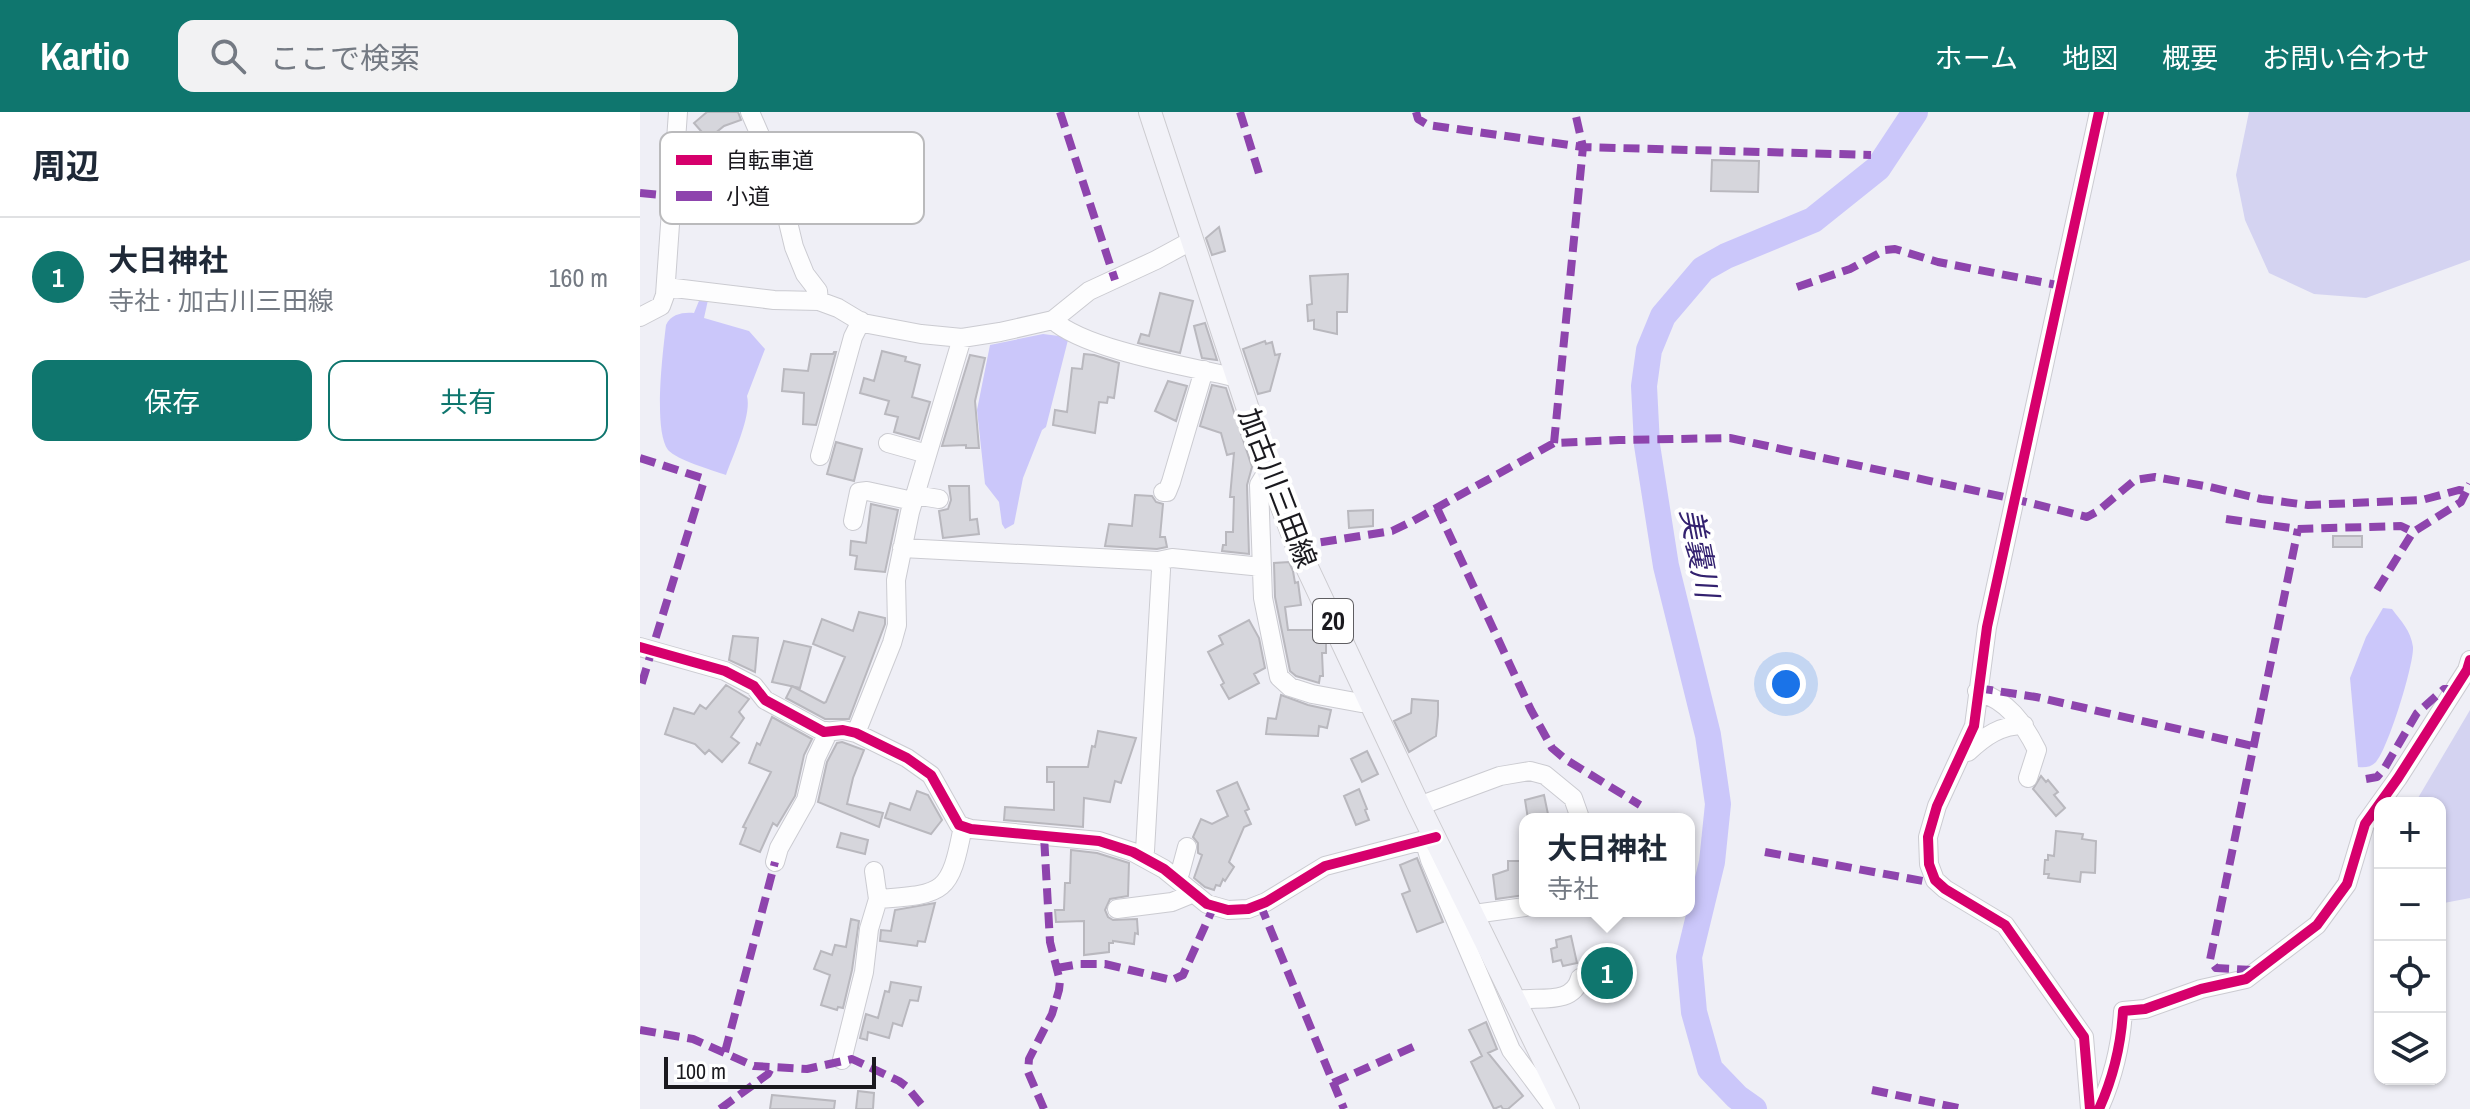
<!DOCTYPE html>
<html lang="ja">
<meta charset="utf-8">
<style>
body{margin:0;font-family:"Archivo Narrow","Noto Sans JP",sans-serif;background:#f2f2f3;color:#1f2937}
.controls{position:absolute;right:24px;bottom:24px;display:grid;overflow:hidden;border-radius:16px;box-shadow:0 2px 6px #0004}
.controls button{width:72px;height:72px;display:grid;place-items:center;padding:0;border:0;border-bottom:2px solid #e0e1e3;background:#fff;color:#1f2937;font:40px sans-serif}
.scale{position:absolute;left:24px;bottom:20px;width:212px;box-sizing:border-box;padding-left:8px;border:4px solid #1a191e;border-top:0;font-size:22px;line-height:28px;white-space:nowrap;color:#1a191e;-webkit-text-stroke:6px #fff;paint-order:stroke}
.you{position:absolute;left:1146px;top:572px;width:28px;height:28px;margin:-20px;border:6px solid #fff;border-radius:50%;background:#1a73e8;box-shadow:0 0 0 12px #1a73e833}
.badge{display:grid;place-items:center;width:52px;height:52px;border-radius:50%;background:#0f766e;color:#fff;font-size:26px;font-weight:700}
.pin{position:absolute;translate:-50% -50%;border:4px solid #fff;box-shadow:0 2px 8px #0006}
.popup{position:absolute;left:879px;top:701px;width:176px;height:104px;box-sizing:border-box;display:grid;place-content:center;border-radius:16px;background:#fff;filter:drop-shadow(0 2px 6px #0005);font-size:26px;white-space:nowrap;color:#747a83}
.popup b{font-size:30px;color:#1f2937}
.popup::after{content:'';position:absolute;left:50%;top:100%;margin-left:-16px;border:16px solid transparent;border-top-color:#fff}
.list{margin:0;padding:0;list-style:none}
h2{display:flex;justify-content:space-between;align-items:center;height:104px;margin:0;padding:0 32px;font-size:34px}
h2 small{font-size:26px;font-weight:400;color:#747a83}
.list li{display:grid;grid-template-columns:52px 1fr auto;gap:24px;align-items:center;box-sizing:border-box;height:120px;padding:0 32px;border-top:2px solid #e0e1e3}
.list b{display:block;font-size:30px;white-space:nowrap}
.list p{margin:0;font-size:26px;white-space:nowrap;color:#747a83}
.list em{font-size:26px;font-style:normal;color:#747a83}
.actions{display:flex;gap:16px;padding:24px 32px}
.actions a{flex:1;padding:18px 0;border:2px solid #0f766e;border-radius:16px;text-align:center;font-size:28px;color:#0f766e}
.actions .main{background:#0f766e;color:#fff}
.icon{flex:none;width:44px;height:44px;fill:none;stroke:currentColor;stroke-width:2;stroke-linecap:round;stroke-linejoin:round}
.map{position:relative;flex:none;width:1830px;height:997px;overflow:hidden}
header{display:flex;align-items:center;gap:48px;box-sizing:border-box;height:112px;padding:0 40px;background:#0f766e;color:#fff}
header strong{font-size:38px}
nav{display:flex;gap:44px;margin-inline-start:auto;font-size:28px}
.search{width:560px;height:72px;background:#f2f2f3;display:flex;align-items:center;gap:20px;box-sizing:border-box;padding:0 28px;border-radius:16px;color:#747a83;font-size:30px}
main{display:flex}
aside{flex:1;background:#fff}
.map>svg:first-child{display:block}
.green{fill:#d4d3f1}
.water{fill:#cbc7fa}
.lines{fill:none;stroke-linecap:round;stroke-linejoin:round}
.river{stroke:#cbc7fa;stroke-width:26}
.building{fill:#d6d6dc;stroke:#b9b8be;stroke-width:2}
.minor-casing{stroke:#cbcbd1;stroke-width:20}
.major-casing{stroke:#cccbcf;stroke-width:24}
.minor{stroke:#fdfdfe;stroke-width:18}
.major{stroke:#f2f2f8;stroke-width:22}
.quiet{stroke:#8e44ad;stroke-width:8;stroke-dasharray:16 8;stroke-linecap:butt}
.cycleway-casing{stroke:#fff;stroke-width:15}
.cycleway{stroke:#d6006c;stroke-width:10}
.labels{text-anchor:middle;stroke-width:8;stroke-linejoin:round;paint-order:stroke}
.shield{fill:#fff;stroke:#5f5e62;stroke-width:2}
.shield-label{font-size:26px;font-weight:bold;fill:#1a191e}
.street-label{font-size:28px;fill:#1a191e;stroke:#fff}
.water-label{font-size:30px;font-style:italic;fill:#33216f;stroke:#fff}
.key{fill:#fff;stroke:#bababc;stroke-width:2}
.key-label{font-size:22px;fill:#1a191e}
</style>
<header>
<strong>Kartio</strong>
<div class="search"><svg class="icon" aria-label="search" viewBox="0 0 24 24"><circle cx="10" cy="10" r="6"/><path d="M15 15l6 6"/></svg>ここで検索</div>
<nav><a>ホーム</a><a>地図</a><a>概要</a><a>お問い合わせ</a></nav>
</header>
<main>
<aside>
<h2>周辺<small></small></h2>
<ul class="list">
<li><span class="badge">1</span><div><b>大日神社</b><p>寺社 · 加古川三田線</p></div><em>160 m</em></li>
</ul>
<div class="actions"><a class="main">保存</a><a>共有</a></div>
</aside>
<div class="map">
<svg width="1830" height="997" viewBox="0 0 1830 997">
<rect width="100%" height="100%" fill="#efeff6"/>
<path class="green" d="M1609,0H1830V148L1726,186L1674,182L1629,161L1605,108L1596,63Z
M1830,598V786L1804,791L1800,781V691H1775Z"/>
<path class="water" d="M61,184L68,188L64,206L109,219L125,237L107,284C112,303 93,343 86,363C72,358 37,348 28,338C13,318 23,239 26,213C31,202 43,200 54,201Z
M420,221L429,224L406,315L402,318L383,366L374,412L365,417L362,412L359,390L345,372L337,298L350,233L403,222L419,224Z
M1743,496L1752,497C1761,509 1771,519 1773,535C1774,553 1748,637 1736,650C1731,655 1725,656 1718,655L1710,566L1726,525Z"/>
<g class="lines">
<path class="river" d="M1114,997L1097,985L1070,957L1054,900L1049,845L1072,750L1078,692L1068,623L1026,454L1007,333L1004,274L1009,238L1023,204L1063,157L1086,144L1173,108L1238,56L1275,0"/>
</g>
<path class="building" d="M67,0H98L101,8L84,14L68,27L54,11Z
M110,33L121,55L110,63L96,42Z
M1072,48L1119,49L1118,80L1071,79Z
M579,115L585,139L572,143L566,126Z
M708,162L707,200H697V222L674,217V208L668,209L667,193L672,192L670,164Z
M520,181L553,189L540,241L498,231L501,222L509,224Z
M565,211L577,248L562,246L554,214Z
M625,229L626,232L632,230L635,243L640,242L630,279L618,282L603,237Z
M242,239L266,245L265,249L280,253L272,285L290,290L279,327L254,320L258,305L245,302L249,289L220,281L224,266L234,269Z
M194,240H196L176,313L163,312L164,281L142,279L144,257L168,259L171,242H193Z
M444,242L454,243L479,251L474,286L468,285L467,291L459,290L455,321L413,313L415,298L427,300L432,256L442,257Z
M330,243L345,246L335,289L339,336H326V333L302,334Z
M528,269L547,274L536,309L515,299Z
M572,273L586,276L612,355L607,373L609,442L582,439L583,433H586V420H593L594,385H590L594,341L587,343L581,321L560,314Z
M196,330L222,337L214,369L187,362Z
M309,374H329L330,408L337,407L339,422L303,426L299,399L308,397L311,388Z
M495,383L512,384L516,390L523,392L520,425H525L527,435L517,437L465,434L469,412L492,414Z
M231,392L258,398L245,460L215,457L217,444L210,443L211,429L226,431Z
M733,398V414L709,416L708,399Z
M1693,424H1722V435H1693Z
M649,450L653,459L655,471L658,470L661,493L645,495L648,518H681L686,528V541H682L683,564H680L679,571L656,564L650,559L635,485L634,451Z
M219,500L245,506V512L209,607H185L146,586L152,574L184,591L186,590L205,545L173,532L182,507L213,519Z
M609,508L619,526L625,556L614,562L619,571L589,587L581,573L584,571L568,540L583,532L579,524Z
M93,524L118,526L115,560L89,548Z
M144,529L171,535L160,576L132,570Z
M86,573L109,587L99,600L104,606L91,625L99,631L82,650L69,638L65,642L55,632L25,622L34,596L54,602L60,593L66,597Z
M641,583L668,593L691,598L687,616L679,614L678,624L626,622L628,606L636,607Z
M772,587L798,589V603L796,624L769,640L754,609L771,601Z
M132,605L172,627L164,643L155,684L137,714L133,711L120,740L100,732L106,716L103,715L131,660L109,651L117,631L120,633Z
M458,619L496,626L481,671L475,669L470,690L444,686L443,715L364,708L365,695L414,698V670H407V655H448L452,634L455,635Z
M202,630L224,638L213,666L207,692L243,701L239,715L178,690L187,650L197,631Z
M727,639L738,662L722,670L711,647Z
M1401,664L1406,670L1408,668L1418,680L1414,683L1425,696L1416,704L1393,677Z
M597,670L609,697L605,699L611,712L604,715L589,750L594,755L585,769L583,767L580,774L576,773L574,778L565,775L554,766L562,743L558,741V731L553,725L561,707L572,712L588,704L577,679Z
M719,677L727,697L725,698L729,708L716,713L704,684Z
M277,679L288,683L302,708L291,722L245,706L250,691L270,698Z
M904,683L909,707H888L885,688Z
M1416,719L1443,722L1442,727L1456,729L1455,761L1441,760L1440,770L1408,766L1409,762H1404L1405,748H1408V743L1414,744Z
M201,721L228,728L225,742L197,735Z
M431,738L457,741L489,751L488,784L470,787L465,798L468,805L473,808L497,807L498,822L495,821L494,832L473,829V831H469V840L444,843V809L416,810L415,798H424L425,771H430Z
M777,746L803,810L777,820L762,782L770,779L760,753Z
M868,749H882V758H885V783L856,787L853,763L868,758Z
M295,791L285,830L278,829L277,834L240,829L241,818L251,819L255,798Z
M211,807L219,809L212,858L203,896L198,895L197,898L181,893L190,863L174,857L181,839L192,843L195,833L206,835Z
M931,824L937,851L923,854L921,848L913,850L911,837L917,835L916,828Z
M966,834L977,839L972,852H975L972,873L960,871L963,847L961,846Z
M251,870L281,875L278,889L270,888L262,914L253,911L249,926L228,920L227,928L220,926L226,902L238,906L245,879L249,880Z
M846,910L857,937L848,941L883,984L868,997H863L861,994L854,997L831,950L842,944L829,918Z
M218,979L234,981L233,997H216Z
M132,983L195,989L194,997H130Z"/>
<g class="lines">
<defs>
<path id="minor" d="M110,0L136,60L154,135L165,162L178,179L179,189
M26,175L134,188L179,189L198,196L223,211L281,222L322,226L360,220L413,208L449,179L516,148L551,129
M0,205L21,194L25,183L38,0
M413,208C444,237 545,254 589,264L596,263
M248,331L287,342
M180,344L213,225L221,209
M628,358L619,373L623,486L639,565L650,575L672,582L721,591L731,590
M523,380H527L531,370L564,258
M275,383L299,387
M213,409L219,380L227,379L273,389
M262,436L518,449L532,446L622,455
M0,535L85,559L114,574L125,588L184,620L203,618L216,621L267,646L291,663L319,713L331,717L459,729L493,740L524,757L567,792L588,798L608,797L626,790L685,754L796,725
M1337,579C1368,589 1383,610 1397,638L1388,666
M216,621L252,531L257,513L256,468L270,400L322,226
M1323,639L1328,640C1345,624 1361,613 1384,613
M779,694L860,664L890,659L905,663L933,686L939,703
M784,728L790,748L871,938L912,993L925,990
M501,744L505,739L521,458L518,449
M135,750L139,736L166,688L176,646L186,625V619
M535,766L540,761L547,735
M238,787C304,782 310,783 323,714
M477,797L532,790L554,781
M834,802L885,795
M876,888C898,884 933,894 940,866
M202,948L224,860L229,817L238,787L234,759
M1450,997L1444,925L1365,813L1305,777L1295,768L1289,752L1288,725L1297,694L1334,614L1347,515L1459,0
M1459,997C1473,966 1481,933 1483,899L1505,897L1561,877L1606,867L1677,813L1707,772L1725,712L1758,666L1827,558L1830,548"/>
<path id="major" d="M510,0L628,358L657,434L779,694L928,997"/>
</defs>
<use href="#minor" class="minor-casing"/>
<use href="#major" class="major-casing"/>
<use href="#minor" class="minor"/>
<use href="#major" class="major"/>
<path class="quiet" d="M420,0L475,168
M600,0L621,68
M776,0L778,7L788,13L943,35L1231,43
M0,81L32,84
M1157,175L1210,157L1245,138L1255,137L1298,150L1422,174
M914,331L943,35L935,0
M0,346L62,366L63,372L0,577
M797,396L891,598L912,636L925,647L1000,693
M1586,407L1658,417L1761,414L1773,420
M657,434L752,419L773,409L914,331L979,328L1090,326L1374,387L1447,405L1458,399L1495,368L1515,365L1570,375L1621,387L1668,393L1782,388L1819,378L1826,379
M1737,478L1773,420L1821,390L1830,372
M1337,576L1396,585L1613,634
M1726,667L1737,665L1744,657L1777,601L1804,577H1811
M1125,740L1283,769L1295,768
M620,792L704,997
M417,856L440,852H465L532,868L543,863L574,794
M1613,858L1576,856L1570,848L1658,417
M0,918L53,927L114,954L167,957L212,947L259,969L267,975L285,997
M85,940L135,750
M693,971L775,934
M1232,978L1324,997
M80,997L128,962L131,956
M404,997L388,960L389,947L412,902L419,878L420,869L410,830L404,724"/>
<defs>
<path id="cycleway" d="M0,535L85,559L114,574L125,588L184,620L203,618L216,621L267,646L291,663L319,713L331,717L459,729L493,740L524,757L567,792L588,798L608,797L626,790L685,754L796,725
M1450,997L1444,925L1365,813L1305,777L1295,768L1289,752L1288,725L1297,694L1334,614L1347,515L1459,0
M1459,997C1473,966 1481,933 1483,899L1505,897L1561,877L1606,867L1677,813L1707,772L1725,712L1758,666L1827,558L1830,548"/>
</defs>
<use href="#cycleway" class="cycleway-casing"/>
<use href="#cycleway" class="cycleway"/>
</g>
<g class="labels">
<rect class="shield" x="673" y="487" width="40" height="44" rx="6"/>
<g class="shield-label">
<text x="693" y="518">20</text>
</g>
<g class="street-label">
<text transform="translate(638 376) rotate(69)" y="10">加古川三田線</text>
</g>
<g class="water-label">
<text transform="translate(1059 441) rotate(79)" y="10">美嚢川</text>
</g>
</g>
<rect x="20" y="20" width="264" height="92" rx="12" class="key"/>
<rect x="36" y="43" width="36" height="10" fill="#d6006c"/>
<rect x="36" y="79" width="36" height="10" fill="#8e44ad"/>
<g class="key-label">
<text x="86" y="56">自転車道</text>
<text x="86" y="92">小道</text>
</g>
</svg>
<div class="controls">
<button>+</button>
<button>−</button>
<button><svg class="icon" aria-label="locate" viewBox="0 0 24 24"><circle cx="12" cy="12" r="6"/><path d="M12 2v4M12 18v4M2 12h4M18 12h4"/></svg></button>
<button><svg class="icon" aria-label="layers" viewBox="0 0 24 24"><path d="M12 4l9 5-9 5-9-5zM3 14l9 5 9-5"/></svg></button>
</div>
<div class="scale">100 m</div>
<div class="you"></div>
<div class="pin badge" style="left:967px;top:861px">1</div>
<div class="popup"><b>大日神社</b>寺社</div>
</div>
</main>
